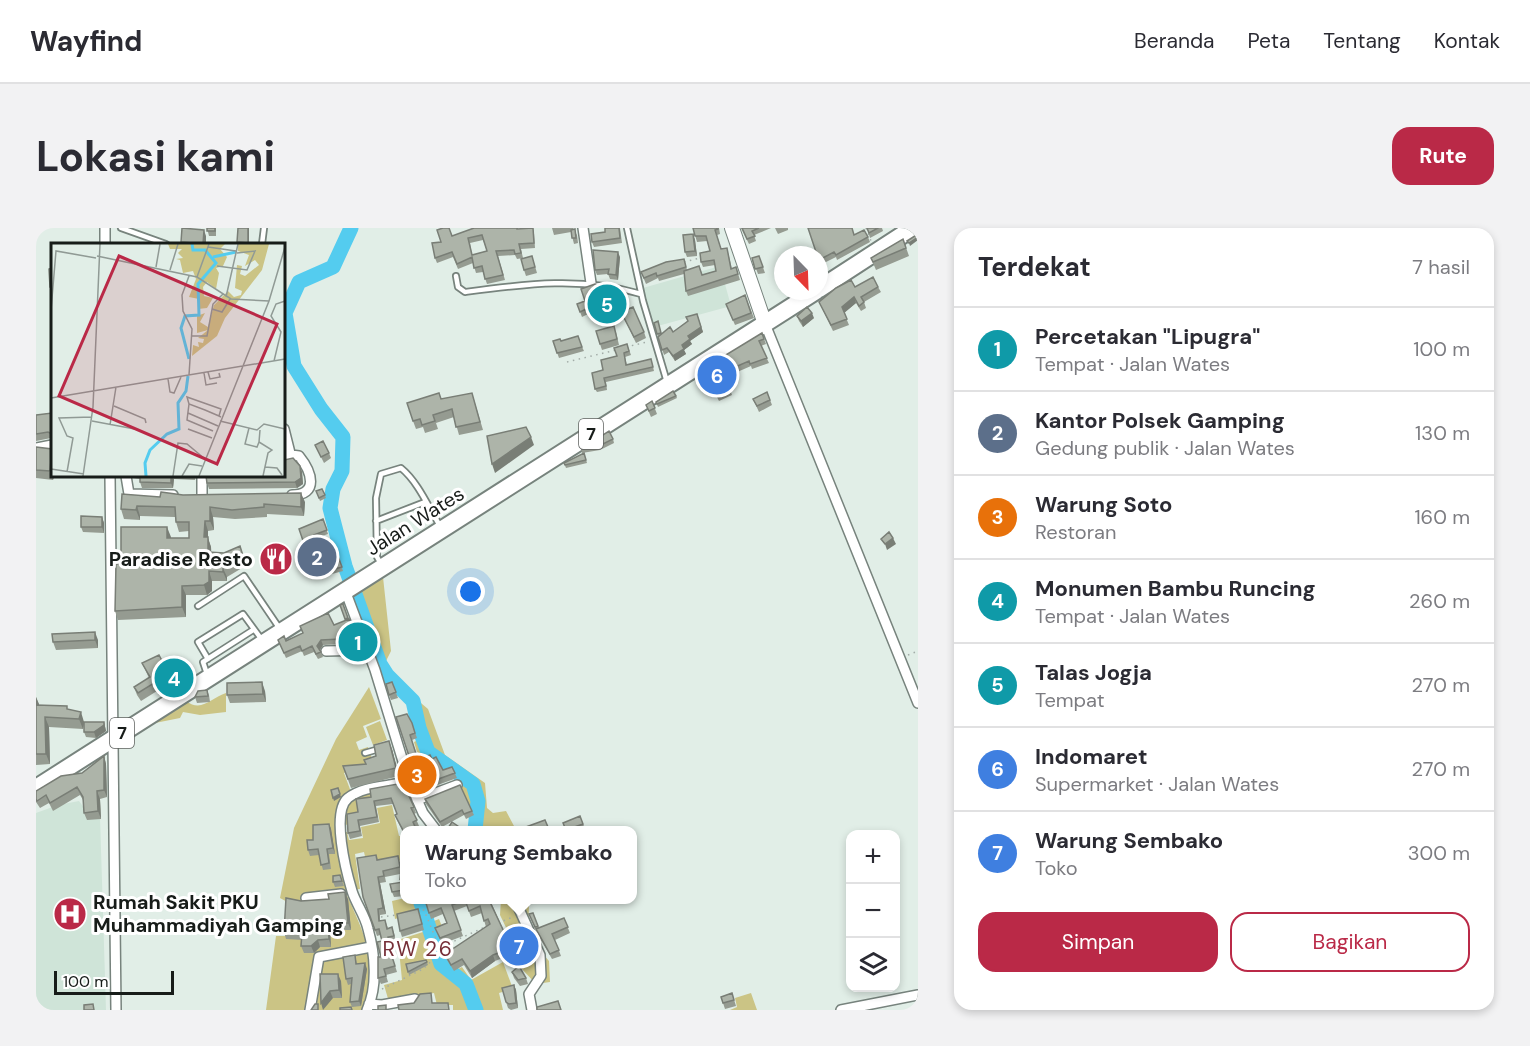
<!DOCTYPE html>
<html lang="id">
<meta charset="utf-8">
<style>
body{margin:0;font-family:"DM Sans",sans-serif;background:#f2f2f3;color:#2b2b33}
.controls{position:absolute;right:18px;bottom:18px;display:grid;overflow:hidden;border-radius:12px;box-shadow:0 3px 9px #0003}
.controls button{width:54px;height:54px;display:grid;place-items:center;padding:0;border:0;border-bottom:2px solid #e1e1e2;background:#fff;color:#2b2b33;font:30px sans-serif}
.compass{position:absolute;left:738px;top:18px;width:54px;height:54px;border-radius:50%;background:#fff;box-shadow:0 3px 9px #0003;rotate:157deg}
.scale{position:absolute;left:18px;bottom:15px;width:120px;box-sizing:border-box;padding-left:6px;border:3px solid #171c19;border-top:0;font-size:16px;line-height:21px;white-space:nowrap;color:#171c19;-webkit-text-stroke:4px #fff;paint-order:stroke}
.you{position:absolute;left:435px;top:364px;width:21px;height:21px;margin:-15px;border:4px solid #fff;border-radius:50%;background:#1a73e8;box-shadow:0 0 0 9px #1a73e833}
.badge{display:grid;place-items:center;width:39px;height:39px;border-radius:50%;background:#ba2947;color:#fff;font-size:20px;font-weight:700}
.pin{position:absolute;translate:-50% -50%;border:3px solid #fff;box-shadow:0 2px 6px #0006}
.popup{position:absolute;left:364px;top:598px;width:237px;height:78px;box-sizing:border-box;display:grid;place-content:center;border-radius:12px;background:#fff;filter:drop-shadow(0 2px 4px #0005);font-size:20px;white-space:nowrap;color:#7c7c81}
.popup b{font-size:22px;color:#2b2b33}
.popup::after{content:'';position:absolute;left:50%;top:100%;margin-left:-12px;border:12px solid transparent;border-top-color:#fff}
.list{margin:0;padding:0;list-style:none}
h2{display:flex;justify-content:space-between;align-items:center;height:78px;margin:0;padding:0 24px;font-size:26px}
h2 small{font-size:20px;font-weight:400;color:#7c7c81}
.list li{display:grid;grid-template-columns:39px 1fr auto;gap:18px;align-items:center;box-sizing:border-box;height:84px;padding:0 24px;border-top:2px solid #e1e1e2}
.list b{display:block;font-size:22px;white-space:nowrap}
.list p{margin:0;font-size:20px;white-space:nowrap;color:#7c7c81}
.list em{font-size:20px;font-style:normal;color:#7c7c81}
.actions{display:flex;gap:12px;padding:18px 24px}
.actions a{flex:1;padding:14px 0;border:2px solid #ba2947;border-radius:18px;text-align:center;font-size:21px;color:#ba2947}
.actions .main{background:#ba2947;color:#fff}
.icon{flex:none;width:33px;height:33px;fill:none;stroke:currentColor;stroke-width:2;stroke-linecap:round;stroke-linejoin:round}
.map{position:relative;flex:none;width:882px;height:782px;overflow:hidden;border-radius:18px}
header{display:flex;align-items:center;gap:36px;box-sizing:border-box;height:84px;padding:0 30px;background:#fff;border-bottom:2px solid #e1e1e2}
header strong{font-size:28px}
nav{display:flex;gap:33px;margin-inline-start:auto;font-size:21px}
.intro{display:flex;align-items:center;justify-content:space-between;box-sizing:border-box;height:144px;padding:0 36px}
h1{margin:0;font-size:42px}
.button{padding:15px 27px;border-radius:18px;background:#ba2947;color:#fff;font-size:21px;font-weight:700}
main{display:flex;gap:36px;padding:0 36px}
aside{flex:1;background:#fff;border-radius:18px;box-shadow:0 3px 9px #0003}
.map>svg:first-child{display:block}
.built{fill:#cfe4d8}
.green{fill:#cbc485}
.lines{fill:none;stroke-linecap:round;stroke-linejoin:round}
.river{stroke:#54ccef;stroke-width:15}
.lane-casing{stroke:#77837d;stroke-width:8}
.street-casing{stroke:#77837d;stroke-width:12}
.secondary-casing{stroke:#77837d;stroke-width:16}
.highway-casing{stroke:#77837d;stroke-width:20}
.path{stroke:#a2aca7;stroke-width:1.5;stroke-dasharray:1.5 4.5;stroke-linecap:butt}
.lane{stroke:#fff;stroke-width:4.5}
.street{stroke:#fff;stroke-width:9}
.secondary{stroke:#fff;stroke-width:14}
.highway{stroke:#fff;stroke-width:16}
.wall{fill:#959b91;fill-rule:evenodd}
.shaded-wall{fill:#797e76}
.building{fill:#adb4a9;stroke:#797e76;stroke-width:1.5;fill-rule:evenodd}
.labels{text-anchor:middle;stroke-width:6;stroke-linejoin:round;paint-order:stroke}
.shield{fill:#fff;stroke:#5d605e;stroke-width:1.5}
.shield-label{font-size:18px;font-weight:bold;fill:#171c19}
.street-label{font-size:20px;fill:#171c19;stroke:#fff}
.poi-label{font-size:20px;font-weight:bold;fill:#171c19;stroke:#fff;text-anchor:end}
.neighbourhood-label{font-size:21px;letter-spacing:1.5px;fill:#762f38;stroke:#fff}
.inset-river{fill:none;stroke:#54ccef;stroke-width:3}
.inset-road{fill:none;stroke:#909a95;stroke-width:1.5}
.view{fill:#ba2947;fill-opacity:0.15;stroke:#ba2947;stroke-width:3}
.inset-edge{fill:none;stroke:#171c19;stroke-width:3}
</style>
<header>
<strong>Wayfind</strong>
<nav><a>Beranda</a><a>Peta</a><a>Tentang</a><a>Kontak</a></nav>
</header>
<div class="intro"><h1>Lokasi kami</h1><a class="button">Rute</a></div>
<main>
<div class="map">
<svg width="882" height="782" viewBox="0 0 882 782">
<rect width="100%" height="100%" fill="#e1eee7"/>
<path class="built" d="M684,38L695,78L618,99L607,60Z
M43,573L49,581L64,589L70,782H0V585L22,577Z"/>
<path class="green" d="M347,349L355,423L348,437L322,365Z
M333,459L345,491L327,498L331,509L320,514L323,522L332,519L337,534L308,545L315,564L335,563V574L321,576L323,590L308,598V604H311L313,612L327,610L325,599L344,595L341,580L356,577L363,608H367L369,646L365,632L345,637L343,631L330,633L328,624L319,626L324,661L309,663C325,699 349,744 327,782H230L240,708H254L255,676L244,670L258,600L300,511Z
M190,465V484L164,487L147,484L144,490L114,496L150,473C166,485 176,469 190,465Z
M379,470L392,481L409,527L449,555L451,580L457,585L470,583L478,598L477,602H441L442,591L429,572L425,557L432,554L381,524L378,514L384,511L377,488Z
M344,493L351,512L337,517L330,499Z
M369,670L381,672L383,684L359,691L356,673Z
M465,672H500L493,677L492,706L476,712L464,687Z
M403,691L407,701L399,706L407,730L416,744L426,739L435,752L467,734L477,761L463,765L467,782H417V777H401L398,765L353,774L348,757L366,752L362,712L390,703L388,697Z
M498,716L513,733L514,754L500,756L484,739L488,726Z
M715,765L721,782H694L701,779L699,770Z"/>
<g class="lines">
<path class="river" d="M315,0L297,39L263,54L249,85L258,138L285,181L307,209L306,243L297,261L294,280L309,338L344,436L351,447L377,473L383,500L392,524L437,556L442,573L439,602
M384,672L405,736L430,756L440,782"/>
<defs>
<path id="lane" d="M85,0L130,16
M591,0L607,73L631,154
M226,16L228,0
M420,48L422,59L429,64C489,56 546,48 605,66
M340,293L389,274
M345,336L341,329L340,270L345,246L365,240C382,254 392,278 404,298
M162,378L208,348L244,401
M172,431L162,414L207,386L226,412
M171,446L167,434L217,402
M329,525L343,521"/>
<path id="street" d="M69,0V16
M547,0L555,55
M729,96L882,475
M248,201L254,225
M0,220L16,217
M248,226L263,228C276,244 283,267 256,267
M74,248L80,782
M90,248L93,266L137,267
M166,268V248
M309,362L339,442L373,553L387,585L400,602
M290,423L332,422
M381,572L421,557
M270,670L305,666
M479,672L504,727L505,748L493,766L496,782
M333,776L346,777L379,771
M274,782L283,729L335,719
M331,782C342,758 339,726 332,701C329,687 320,676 316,663C310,643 295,584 312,570C329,557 353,559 373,553
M805,782L882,767"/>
<path id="secondary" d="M696,0L729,96"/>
<path id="highway" d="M783,61L877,0
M0,560L780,63"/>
</defs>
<use href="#lane" class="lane-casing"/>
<use href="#street" class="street-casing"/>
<use href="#secondary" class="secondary-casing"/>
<use href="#highway" class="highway-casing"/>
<path class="path" d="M830,0L835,13
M648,34L664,30
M590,119L611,114
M531,134L580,122
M872,427L882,423
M381,684L388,682L404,721
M345,689L361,687
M462,695L477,689
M346,761L387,741L393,736L399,722L451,698"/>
<use href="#lane" class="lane"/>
<use href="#street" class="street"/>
<use href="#secondary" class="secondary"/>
<use href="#highway" class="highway"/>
</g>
<path class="wall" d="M171,0H180V8H173Z
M213,0V16H202L201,14Z
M482,0V1L497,0L498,5L499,20L485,21L487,30L481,31L479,27L462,28L469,52L451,56L447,44L440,45L437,35L422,41L417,29L401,35L399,30L405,14L416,8ZM447,12L451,23L436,27L434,15Z
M516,0H537L541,7L542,15L538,16L535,4L518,7Z
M569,0H584L586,15L558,19L556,14L569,4Z
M657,0H683L684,6L681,7L685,21L691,20L696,41L700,39L704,52L652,68L650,63L648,46L623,53L622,50L610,56L605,44L648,31L651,42L666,47L680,43L679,37L667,39L665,34L674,23L671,13L661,14Z
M705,0H735L718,7L720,13L713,16Z
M739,0H752V2L742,6Z
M831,0H846L847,3L834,10Z
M657,6L659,12L661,28L651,29L649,24Z
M819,7L832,9L834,14L801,32L800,29L784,37L783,33V27Z
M867,11L873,28L840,42L835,30Z
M496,28L501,45L490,48L488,42Z
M723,28L729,45L722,46L716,30Z
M584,29L582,52L574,51L572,46L561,47L559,42Z
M819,59H842L845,64L828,74L830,80L825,83L820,75L808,85L813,97L797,103L783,74Z
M578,62L583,79L553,89L552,86L546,89L541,76Z
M709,67L718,90L699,97L690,76Z
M585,84L608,104L610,110L600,115Z
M661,86L667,104L654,113L656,116L648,122L650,126L639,133L633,124L628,127L618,95L626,106L637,104Z
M761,88L778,90L767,99L763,93Z
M580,104L583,117L566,122L564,116Z
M726,105L730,116L725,118L733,135L716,141L715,138L676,155L670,139Z
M517,113L546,119L548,123L523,130Z
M591,116L595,127L589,129L591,137L616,135L618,143L570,154L571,162L561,164L559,161L567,142Z
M691,154L696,167L683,173L677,161Z
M731,164L736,177L723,184L717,171Z
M436,165L447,202L423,207L418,189L400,195L402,201L389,205L387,199L380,201L377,193Z
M640,168L641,170L622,179L620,174Z
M616,173L621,186L615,189L612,182Z
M16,185V211L15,210L0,213V187Z
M577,211L578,215L564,222L546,225L545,221Z
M279,217L293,225L295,230L288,235Z
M0,219L16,248H18L17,252L0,250Z
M548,225L551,235L530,240L528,235Z
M264,238L266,244L267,256L261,260L173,261L171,255Z
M95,248H160L159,252L138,251L137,260H106L104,254V251L97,250Z
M286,261L290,270L284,273L280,263Z
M147,267L269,274L268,288L231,286V289L199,291L177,289L178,302L172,303V310L175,319V325H188L204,318L211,337L191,349V353H176V363L171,367H150V389L82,392L79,383L85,336L135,309V310H153V303L143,304L140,294L139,289L104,288V292L88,291L85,281L124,269Z
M66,289L68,295V305L47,304L45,299Z
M287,291L292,306L280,310L283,320L297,315L307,343L296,346L292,335L276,340L263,301Z
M307,376L320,411L307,416L287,417L284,422L287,429L282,431L278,424L268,428L266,423L250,430L242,412L250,413L267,405L264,398L298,397L310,393L304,377Z
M16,406L62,412V420L20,422L17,414Z
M106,435L131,442L152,441L155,449L138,459L137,454L123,467L121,463L105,473L101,467L98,459L113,450Z
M356,454L362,470L355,472L353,467Z
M171,462L173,467L174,474L161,475L159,469Z
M229,463L230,474L194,475L191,467Z
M0,469L3,477L32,482L48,494H68L70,503L60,510L50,509L48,504V496L47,501L13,499L14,536L0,537Z
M360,489L376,495L381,510L376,512L382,532L396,531L407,542L416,539L421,550L385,563Z
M356,521L363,548L315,560L307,538L330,536L340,528Z
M68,528L70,536L71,569L64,571L65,591L51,592L48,585L47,572L44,567L17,583L13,575L4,580L0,574V563L46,545Z
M334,561L378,579L380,585L378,586L383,598L369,603V608L361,592L359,587L361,586L357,576L340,578L343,594L324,598L326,608L314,611L312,605L322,584L335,569Z
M389,571L436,583L438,587L430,591L428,587L406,599L390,576Z
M544,588L549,601L545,603H530L527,595Z
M509,592L513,603H479Z
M293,596L295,601L299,626H293L295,641L287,642L283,627L274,628L272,622L277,612Z
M340,627L342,632L364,634L365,639L369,638V656H367L369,661V668L358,669L356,664L366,655L364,651V646L349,649L350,654L344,655L350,686L344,687V693L349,692L352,700L356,699L358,705L360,714L355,715L358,724L355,725L361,744L350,747L352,754L345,756L342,750L346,713L344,707L341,708L327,669Z
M304,647L308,658L299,659L297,654Z
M312,671L315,702H294L295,719H284L278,725H268L265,718L266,712L250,711L248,704L265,673Z
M389,672H454L471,710L482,706L488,722L459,733L436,750L428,737L418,743L411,732L409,726L450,699L446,685L435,689L431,678L418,683L427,708L406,716L399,700L411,695L407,686L395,691Z
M485,672H490L491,676L489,677Z
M497,685L503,700L528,690L534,705L519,712L525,728L516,731L502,707L496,692L493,686Z
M384,687L388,702L366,709L364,703Z
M319,727L321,736L331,741L325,778L316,779L314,774L315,756L312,757L310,751Z
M390,732L392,737L373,747L370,736Z
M476,744L490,750L492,756L484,758L478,750Z
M284,746L305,753L306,770H297Z
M478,757L480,762L482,780L475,782L472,780L470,774Z
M696,765L700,778L689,781L685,769Z"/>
<path class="shaded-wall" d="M212,0H213V16H212Z
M168,2L170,8V16H167Z
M657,6L659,12L661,28L659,23Z
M882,9V12L874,18L873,15Z
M582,24L584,29L582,52L580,47Z
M818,69L820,75L808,85L806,79Z
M776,85L778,90L767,99L765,93Z
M661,86L667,104L654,113L656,116L648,122L650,126L639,133L637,128L652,108Z
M495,209L498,217L459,245L456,236Z
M16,225V248H18L17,252L14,243Z
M264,238L266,244L267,256L261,260L259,254Z
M135,248L138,251L137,260L135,255Z
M265,265L269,274L268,288L265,279Z
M101,278L104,288V292L100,282Z
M174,279L177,289L178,302L174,293Z
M66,289L68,295V305L66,299Z
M169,293L172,303V310L175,319L176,334L168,309Z
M131,299L135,309V320L131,310Z
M857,310L860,316L851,322L849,316Z
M187,340L191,349V353L187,344Z
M173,343L176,353V363L171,367L168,357Z
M146,358L150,367V389L146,379Z
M59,404L62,412V420L59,412Z
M285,412L287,417L283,423L281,418Z
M152,441L155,449L138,459L137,454L123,467L120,459L135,445Z
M226,454L229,463L230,474L227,466Z
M0,469L3,476V487L0,479Z
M45,484L48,494L47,501L43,491Z
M9,489L13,499L14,536L10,526Z
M68,494L70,503L60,510L58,504Z
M353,513L356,521L363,548L360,540Z
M68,528L70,536L71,569L68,562Z
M61,563L64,571L65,591L62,583Z
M304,566L305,569L298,573L297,570Z
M293,596L295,601L299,626L297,620Z
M342,649L344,655L350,686L347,680Z
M309,664L312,671L315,702L312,695Z
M292,695L294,702L295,719L293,711Z
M282,712L284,719L278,725L275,718Z
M457,727L459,733L436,750L434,743Z
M329,735L331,741L325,778L323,773Z
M302,746L305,753L306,770L303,762Z
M478,757L480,762L482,780L480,775Z
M294,763L297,770L287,782L285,775Z"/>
<path class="building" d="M146,0L168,2L167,16L145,14Z
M171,0H179V3H171Z
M202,0H212V15L201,14Z
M407,0H413L416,8L438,0H481V1L497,0L498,15L483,16L485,25L479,26L478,22L460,23L467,47L449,51L446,38L438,40L436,29L421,36L416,24L399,30L396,15L405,14L401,2ZM446,7L451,23L436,27L432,10Z
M569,0H583L584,10L556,14L555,6L569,4Z
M657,0H682V1L679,2L685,21L691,20L695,41L700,39L702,46L650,63L648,43L663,38L666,47L680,43L678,32L665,34L664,25L674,23L670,8H659Z
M706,0H723L716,3L719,8L711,11Z
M772,0H816L818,7L828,2L832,9L800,27L798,24L783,32V27H781Z
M831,0H842L833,5Z
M539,1L540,10H536L535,2Z
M657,6L659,23L649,24L647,7Z
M882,6V9L873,15L871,13Z
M867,11L870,20L837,34L835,30Z
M557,22L582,24L580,47L572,46L573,41L559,42Z
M496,28L499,39L488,42L485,31Z
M723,28L727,39L719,41L716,30Z
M648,31L650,39L621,48L620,45L608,50L605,44L630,34Z
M16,40V59H14L13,41Z
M837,49L842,59L825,69L828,74L823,78L818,69L806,79L811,91L795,97L783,74L800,60L815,52L819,59Z
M559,56L566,58L569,65L578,62L582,74L551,84L550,81L544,84L541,76L549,73L545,61Z
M709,67L715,85L697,92L690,76Z
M597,79L608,104L598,109L585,84Z
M771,79L776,85L765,93L761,88Z
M661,86L665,99L652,108L654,111L646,117L648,121L637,128L631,120L626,122L622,109L634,99L637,104L652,93L650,89Z
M622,93L625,105L621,106L618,95Z
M578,98L581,111L564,116L560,103Z
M726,105L728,111L723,113L731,130L714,136L713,133L674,150L670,139Z
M542,108L546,119L521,125L517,113L524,111L525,113Z
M591,116L593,123L588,125L590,137L615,131L617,139L568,150L570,158L559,161L556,145L567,142L565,132L581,128L578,120Z
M691,154L694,162L681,168L677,161Z
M637,163L640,168L621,176L620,174Z
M731,164L734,172L721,178L717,171Z
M403,165L405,171L436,165L444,194L420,199L416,181L397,187L399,193L386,197L384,191L377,193L371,175Z
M616,173L619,180L613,183L610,177Z
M16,185V206L12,204L0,206V187Z
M490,199L495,209L456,236L451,208Z
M573,203L577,211L563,218L545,221Z
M287,213L293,225L285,229L279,217Z
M0,219L16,221L14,243L0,242Z
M548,225L550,232L529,237L528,235Z
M257,230L264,238L265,250L259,254L171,255L170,248H248V232Z
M104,248H135V255L104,254Z
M286,261L289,267L283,270L280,263Z
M125,264L147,267L265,265V279L228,276V279L196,282L174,279V293H169L168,309H172V324L188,325L204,318L207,328L187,340V344L173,343V354L168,357L146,358V379L79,383L80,336H85V299H131V310H153V294H140L139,279L101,278L100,282L85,281L86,266L124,269Z
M45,288L66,289V299H45Z
M287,291L291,302L278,307L283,320L297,315L306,339L295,342L291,331L275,336L263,301Z
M853,304L857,310L849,316L845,311Z
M307,376L312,390L309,391L304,377Z
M292,385L298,397L313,391L318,406L305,411L285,412L281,418L285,424L280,426L276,418L266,423L264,418L248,425L242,412L248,408L250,413L267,405L264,398Z
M59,404V412L17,414L16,406Z
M123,427L131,442L148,434L152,441L136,451L135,445L120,459L118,455L102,465L98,459L114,449L106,435Z
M226,454L227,466L191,467V455Z
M356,454L360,464L353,467L350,456Z
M171,462L172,468L159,469L162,463Z
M0,477L31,478V481L45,484L43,491L9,489L10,526H0Z
M371,486L376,495L379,505L374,507L382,532L394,527L396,531L400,529L407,542L416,539L419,545L383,558L360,489Z
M48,494H68V497L58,504H48Z
M353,513L360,540L312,551L307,538L330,536L328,532L340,528L338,517Z
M68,528V562L61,563L62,583L48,585L47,569L41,559L14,575L10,567L1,573L0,571V563L25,548L46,545Z
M367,555L378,579L375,580L381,592L377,594L381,603H369V606L359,587L361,586L355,570L338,573L341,589L322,592L324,603L312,605L311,586L322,584L320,571L335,569L334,561Z
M424,557L436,583L428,586L426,582L404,594L389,571Z
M302,560L304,566L297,570L295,562Z
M544,588L547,596L530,602L527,595Z
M509,592L512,599L501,603H479Z
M416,594L429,603H410Z
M293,596L297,620L291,621L293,635L285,637L282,621L272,622L271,612H277V597Z
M340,627L341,632L362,628L364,639L347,643L348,648L342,649L347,680L342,681L343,693L349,692L351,701L356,699L358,708L352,709L355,718L353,719L359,738L348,741L350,748L342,750V729H345L341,714L346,713L343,701L339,702L327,669L321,630Z
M369,638V649L364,651L365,640Z
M304,647L306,653L297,654V648Z
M367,654L368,662L356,664L354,656Z
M309,664L312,695H292L293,711L282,712L275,718H265L266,705L248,704L250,670L265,673L293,671L292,666Z
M389,672H453L471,710L482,706L486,716L457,727L434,743L426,731L415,737L409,726L454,696L452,691L448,693L444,678L433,683L429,672L416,677L425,702L404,710L399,700L411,695L405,680L393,685Z
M382,681L386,696L364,703L361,686Z
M497,685L502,698L499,699L493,686Z
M528,690L532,699L516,706L523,722L514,726L500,701Z
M319,727L320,736L329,735L323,773L314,774L316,750L310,751L307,729Z
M390,732L391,734L372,744L370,736Z
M483,738L490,750L482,752L476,744Z
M284,746H302L303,762L294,763L285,775Z
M478,757L480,775L473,776L470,774L466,760Z
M395,765L396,775H412L413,782H363L362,777L378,775L384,766Z
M696,765L698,772L687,775L685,769Z
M522,773L525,782H501V779Z
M57,776L58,782H48V777Z
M279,776H282V782H275Z
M350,777V782H342V778Z
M315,779L316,782H304V780Z"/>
<defs>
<symbol id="restaurant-disc" viewBox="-11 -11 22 22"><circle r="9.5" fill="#ba2947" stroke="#fff"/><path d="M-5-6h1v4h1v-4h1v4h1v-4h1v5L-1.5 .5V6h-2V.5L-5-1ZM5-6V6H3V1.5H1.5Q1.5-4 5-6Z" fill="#fff"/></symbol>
<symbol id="hospital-disc" viewBox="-11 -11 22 22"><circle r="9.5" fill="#ba2947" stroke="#fff"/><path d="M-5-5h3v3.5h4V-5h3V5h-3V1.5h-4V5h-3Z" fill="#fff"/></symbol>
</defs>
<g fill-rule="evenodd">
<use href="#restaurant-disc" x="221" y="312" width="38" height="38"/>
<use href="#hospital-disc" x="15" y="667" width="38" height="38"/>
</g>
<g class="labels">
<g class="shield">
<rect x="543" y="191" width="24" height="30" rx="4.5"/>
<rect x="74" y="490" width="24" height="30" rx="4.5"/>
</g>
<g class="shield-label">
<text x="555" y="212">7</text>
<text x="86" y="511">7</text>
</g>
<g class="street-label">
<text transform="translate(379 293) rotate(-32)" y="7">Jalan Wates</text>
</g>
<g class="poi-label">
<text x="217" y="338">Paradise Resto</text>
<text x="57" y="681" text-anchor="start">Rumah Sakit PKU<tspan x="57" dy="23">Muhammadiyah Gamping</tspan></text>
</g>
<g class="neighbourhood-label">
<text x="382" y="728">RW 26</text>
</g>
</g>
<g transform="translate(15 15)">
<rect width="234" height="234" fill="#e1eee7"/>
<path d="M117,1H174L169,6L176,14L172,23L165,25L168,30L165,46L156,39L152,44L153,53L162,55L156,65L147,66L148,56L138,54L145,36L142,28L132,30L129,17L125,16L132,15L127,10L131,6H119ZM187,1H218L211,27L174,75L166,93L141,113L142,102L148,104L147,99L152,100L153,96L147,95L157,87L146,90V73L154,70L149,79L157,84L163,62L177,48L183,54L190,52L191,48L184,45L186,22L191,23L189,31L194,33L208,22L204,17L194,23L198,12L187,8Z" fill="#cbc485"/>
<path class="inset-river" d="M162,14L185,9M138,116L130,85L134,73L148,72L147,41L165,20L154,7H142L141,1M95,233L94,220L99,207L116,191L128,186L127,160L135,148L137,133"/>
<path class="inset-road" d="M157,4L185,8M46,13L146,34L180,56L218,58M166,23L196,27L204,8L186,10M105,24L109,1M119,27L127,1M138,33L131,52L132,68L141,86L138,132M146,34L158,1M175,54L187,1M161,66L171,69L179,56M0,67L5,8L45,15M141,93H156L162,61L172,51M223,118L230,89L220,73L225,61L234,58M157,129L159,136L169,134L168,130M153,130L155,142L166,140M117,136L119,149L123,150L130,134M0,155L234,116M138,161L136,177L162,188M63,163L94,176L95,180M137,170L167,183M168,173L170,166L136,154L138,161L154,167L168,173L170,174M41,178L89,187M169,178L206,187L213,181L234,186M59,182L65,144M198,185L194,201L206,204L208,199M137,186L161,195M209,187L208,199L221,207L217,210L212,233M214,224L226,225L231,232M0,226L33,231M16,229L22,195L16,193L8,175L41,174M32,233L42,164L49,1M122,233L127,200L136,201L154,216M131,233L138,221L151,223M148,233L218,58L234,4"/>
<path class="view" d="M68,13L226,81L166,221L8,153Z"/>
<rect width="234" height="234" class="inset-edge"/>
</g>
</svg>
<div class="controls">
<button>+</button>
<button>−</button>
<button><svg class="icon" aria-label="layers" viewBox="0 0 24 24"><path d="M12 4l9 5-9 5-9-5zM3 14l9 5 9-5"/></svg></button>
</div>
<svg class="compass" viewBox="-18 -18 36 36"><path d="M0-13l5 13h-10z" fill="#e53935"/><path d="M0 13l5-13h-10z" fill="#7c7c81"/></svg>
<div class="scale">100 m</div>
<div class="you"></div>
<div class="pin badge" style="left:322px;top:414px;background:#0f9aa8">1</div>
<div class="pin badge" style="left:281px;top:329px;background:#5c6f8a">2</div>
<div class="pin badge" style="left:381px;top:547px;background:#e8710a">3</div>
<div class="pin badge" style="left:138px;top:450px;background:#0f9aa8">4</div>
<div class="pin badge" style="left:571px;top:76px;background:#0f9aa8">5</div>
<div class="pin badge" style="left:681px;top:147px;background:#3f7fe0">6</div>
<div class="pin badge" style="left:483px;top:718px;background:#3f7fe0">7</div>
<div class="popup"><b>Warung Sembako</b>Toko</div>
</div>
<aside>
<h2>Terdekat<small>7 hasil</small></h2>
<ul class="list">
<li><span class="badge" style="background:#0f9aa8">1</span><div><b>Percetakan &quot;Lipugra&quot;</b><p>Tempat · Jalan Wates</p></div><em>100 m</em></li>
<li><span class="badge" style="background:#5c6f8a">2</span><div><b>Kantor Polsek Gamping</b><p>Gedung publik · Jalan Wates</p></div><em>130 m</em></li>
<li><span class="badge" style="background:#e8710a">3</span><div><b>Warung Soto</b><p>Restoran</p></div><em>160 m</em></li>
<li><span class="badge" style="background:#0f9aa8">4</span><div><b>Monumen Bambu Runcing</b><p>Tempat · Jalan Wates</p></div><em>260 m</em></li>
<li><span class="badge" style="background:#0f9aa8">5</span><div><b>Talas Jogja</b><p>Tempat</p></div><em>270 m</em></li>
<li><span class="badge" style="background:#3f7fe0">6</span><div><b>Indomaret</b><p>Supermarket · Jalan Wates</p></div><em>270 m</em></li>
<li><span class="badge" style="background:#3f7fe0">7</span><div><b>Warung Sembako</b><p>Toko</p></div><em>300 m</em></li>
</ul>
<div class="actions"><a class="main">Simpan</a><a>Bagikan</a></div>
</aside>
</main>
